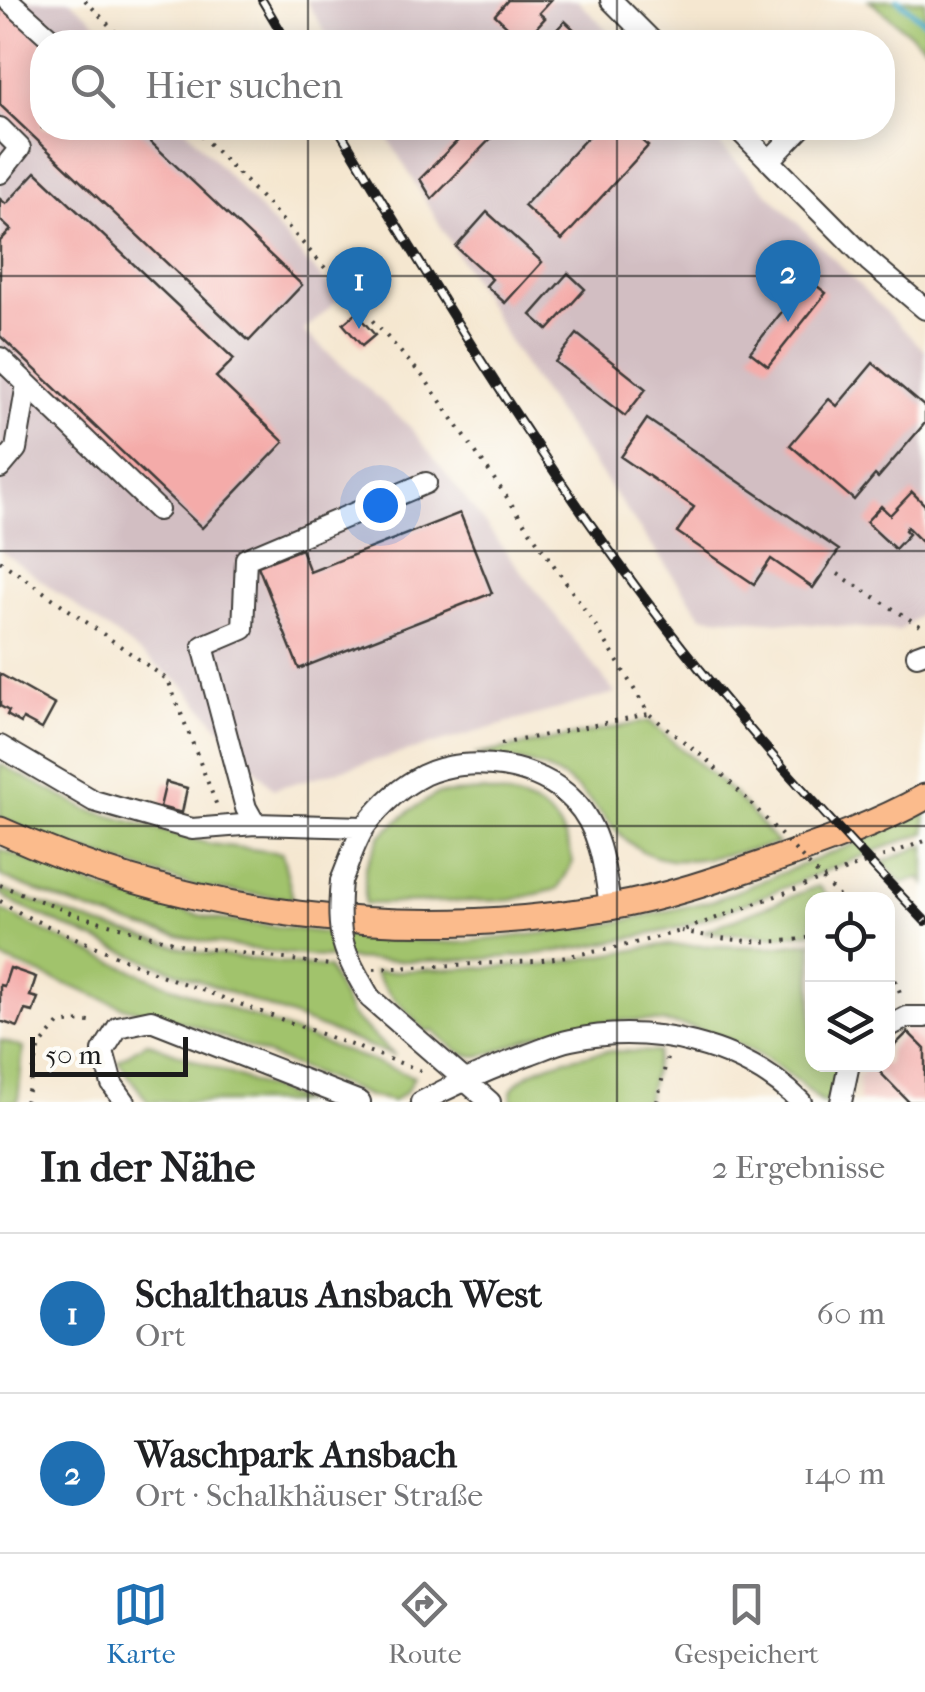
<!DOCTYPE html>
<html lang="de">
<meta charset="utf-8">
<style>
body{margin:0;font-family:"IM FELL French Canon",serif;background:#f2f2f2;color:#202124}
.controls{position:absolute;right:30px;bottom:30px;display:grid;overflow:hidden;border-radius:20px;box-shadow:0 5px 25px #0003}
.controls button{width:90px;height:90px;display:grid;place-items:center;padding:0;border:0;border-bottom:2px solid #e0e0e0;background:#fff;color:#202124;font:50px sans-serif}
.scale{position:absolute;left:30px;bottom:25px;width:158px;box-sizing:border-box;padding-left:10px;border:5px solid #1c1c1c;border-top:0;font-size:28px;line-height:35px;white-space:nowrap;color:#1c1c1c;-webkit-text-stroke:8px #fdfcf7;paint-order:stroke}
.you{position:absolute;left:380px;top:505px;width:35px;height:35px;margin:-25px;border:8px solid #fff;border-radius:50%;background:#1a73e8;box-shadow:0 0 0 15px #1a73e833}
.badge{display:grid;place-items:center;width:65px;height:65px;border-radius:50%;background:#1f6fb2;color:#fff;font-size:32px;font-weight:700}
.pin{position:absolute;translate:-50% -82px;filter:drop-shadow(0 2px 5px #0008)}
.pin::after{content:'';position:absolute;top:52px;width:35px;height:30px;background:inherit;clip-path:polygon(0 0,100% 0,50% 100%)}
.list{margin:0;padding:0;list-style:none}
h2{display:flex;justify-content:space-between;align-items:center;height:130px;margin:0;padding:0 40px;font-size:42px}
h2 small{font-size:32px;font-weight:400;color:#757577}
.list li{display:grid;grid-template-columns:65px 1fr auto;gap:30px;align-items:center;box-sizing:border-box;height:160px;padding:0 40px;border-top:2px solid #e0e0e0}
.list b{display:block;font-size:38px;white-space:nowrap}
.list p{margin:0;font-size:32px;white-space:nowrap;color:#757577}
.list em{font-size:32px;font-style:normal;color:#757577}
.icon{flex:none;width:55px;height:55px;fill:none;stroke:currentColor;stroke-width:2;stroke-linecap:round;stroke-linejoin:round}
.map{position:relative;flex:none;width:925px;height:1102px;overflow:hidden}
.search{position:absolute;background:#fff;box-shadow:0 5px 25px #0003;left:30px;right:30px;top:30px;height:110px;display:flex;align-items:center;gap:25px;box-sizing:border-box;padding:0 35px;border-radius:40px;color:#757577;font-size:38px}
.sheet{height:450px;background:#fff}
nav{display:flex;justify-content:space-around;align-items:center;box-sizing:border-box;height:140px;border-top:2px solid #e0e0e0;background:#fff;font-size:28px;color:#757577}
nav a{display:grid;justify-items:center;gap:5px}
nav .on{color:#1f6fb2}
.map>svg:first-child{display:block}
.built{fill:#f7d0cb}
.industrial{fill:#d2bec2}
.green{fill:#a1c36c;stroke:#5e7044;stroke-width:2.5}
.lines{fill:none;stroke-linecap:round;stroke-linejoin:round}
.stream{stroke:#47a8c7;stroke-width:6}
.building{fill:#f4aba9}
.minor-casing{stroke:#3d3a37;stroke-width:24}
.major-casing{stroke:#3d3a37;stroke-width:29}
.path{stroke:#3d3a37;stroke-width:4;stroke-dasharray:2.5 8;stroke-linecap:butt}
.minor{stroke:#fff;stroke-width:20}
.major{stroke:#fbbb8c;stroke-width:25}
.rail-casing{stroke:#1c1c1c;stroke-width:10}
.rail{stroke:#fdfcf7;stroke-width:6;stroke-dasharray:19;stroke-linecap:butt}
.minor-bridge-casing{stroke:#3d3a37;stroke-width:24;stroke-linecap:butt}
.path-bridge{stroke:#3d3a37;stroke-width:4;stroke-dasharray:2.5 8;stroke-linecap:butt}
.minor-bridge{stroke:#fff;stroke-width:20}
.grid{fill:none;stroke:#1c1c1c;stroke-width:2.5;stroke-opacity:0.55}
</style>
<div class="map">
<svg width="925" height="1102" viewBox="0 0 925 1102">
<rect width="100%" height="100%" fill="#fdfcf7"/>
<filter id="ink" filterUnits="userSpaceOnUse"><feTurbulence type="fractalNoise" baseFrequency=".01" numOctaves="2"/><feDisplacementMap in="SourceGraphic" scale="20" xChannelSelector="R" yChannelSelector="G"/><feConvolveMatrix kernelMatrix="1 2 1 2 8 2 1 2 1" color-interpolation-filters="sRGB"/></filter>
<filter id="wash" filterUnits="userSpaceOnUse"><feTurbulence type="fractalNoise" baseFrequency=".0048" numOctaves="4" result="noise"/><feDisplacementMap in="SourceGraphic" scale="40" xChannelSelector="R" yChannelSelector="G"/><feGaussianBlur stdDeviation="2.25" result="paint"/><feColorMatrix in="noise" values="0 0 0 0 0 0 0 0 0 0 0 0 0 0 0 0 0 1.4 0 .05"/><feComposite in="paint" operator="in"/></filter>
<g filter="url(#wash)">
<rect width="100%" height="100%" fill="#f5e7d0"/>
<path class="built" d="M909,1026L925,1027V1102H859V1076L871,1065L888,1064V1047Z"/>
<path class="industrial" d="M0,0H71L106,31L116,42H42V128H185L340,298L304,331L410,427L615,693L273,789L183,685L0,550Z
M306,0H577L619,42H331Z
M382,128H703L925,351V611L899,631L702,616L529,374Z"/>
<path class="green" d="M869,0H925V46Z
M649,721L734,794L778,844C749,850 700,862 671,860C618,854 603,803 563,778C535,761 505,758 474,755Z
M0,764L86,809L210,844L282,853L293,899L197,887L39,836L0,817Z
M484,791C535,800 561,809 573,862L558,889L511,900L365,904V868L381,835L411,810L437,794Z
M925,811V833C843,861 765,898 684,926C665,932 644,935 625,939C483,971 330,966 187,938C130,927 53,899 0,876V849L121,896L215,919L366,938L459,943L596,927L715,900L861,841Z
M925,845V884L921,878L902,883L882,862Z
M818,886L830,899H812V932L780,936L702,932Z
M0,889L99,925L201,953L328,968L351,1015L395,1056L109,946L17,905L0,893Z
M0,909C132,978 275,1024 414,1077L406,1092L393,1101L369,1096L193,1025L126,1008L0,958Z
M812,942V1064L842,1065L828,1102H821C739,1025 652,1004 543,1033C522,1039 499,1054 477,1056C460,1057 444,1040 432,1030L427,1032L386,990L374,972L546,965L663,945L770,947Z
M0,1040L23,1048L18,1102H0Z
M147,1042L304,1102H148L118,1061Z
M606,1051L658,1052L646,1102H512L511,1091C531,1062 573,1058 606,1051Z"/>
<g class="lines">
<path class="stream" d="M898,0L925,22"/>
</g>
<g id="blocks">
<path class="building" d="M0,0L42,42V128H136L302,285L249,341L0,105Z
M508,0H551L539,13L545,18L523,42H498L510,29L495,15Z
M565,21L584,39L580,42H545Z
M470,128H501L432,199L420,179Z
M596,128H628L648,146L562,240L524,206Z
M36,172L234,359L216,377L284,442L202,528L0,336V241L11,230L0,220V199L6,204Z
M487,212L542,262L505,303L486,286L492,279L456,247Z
M568,273L585,289L548,330L531,315Z
M808,279L826,293L768,366L750,352Z
M356,313L375,335L362,346L343,324Z
M577,334L646,389L625,416L555,362Z
M873,363L925,407V423L878,478L875,475L854,500L790,445L829,399L837,406Z
M647,419L839,550L813,588L771,559L754,584L677,532L694,507L621,457Z
M912,492L925,505V545L907,527L905,530L909,534L895,549L866,522L881,506L890,515Z
M460,513L492,593L299,669L258,566L301,549L310,572Z
M0,674L55,705L42,729L23,719L21,723L7,715L9,711L0,706Z
M166,782L187,788L182,813L160,807Z
M10,968L36,977L30,996L38,998L33,1012L25,1010L18,1027L0,1021V985L4,986Z
M908,1032L925,1049V1102H909L872,1064H888V1052Z"/>
</g>
</g>
<g filter="url(#ink)">
<use href="#blocks" fill-opacity="0" stroke="#3d3a37" stroke-width="2.5"/>
<g class="lines">
<defs>
<path id="minor" d="M8,0L55,42
M611,0L653,42
M0,128L20,148L0,173
M737,128L870,262L925,309
M769,161L801,128
M0,358L158,510
M0,468L16,449L27,384
M917,655L925,652
M0,746L94,801L192,829L255,824L364,827
M255,824L246,808L203,646L243,629L246,559L426,483
M341,881C349,863 355,840 366,825C381,805 402,786 424,775C469,754 539,764 574,801C601,829 605,870 610,907
M370,998L490,1102
M888,1027L907,1017H925
M125,1102L112,1084L103,1051L118,1027L151,1020L360,1102
M421,1102C455,1084 490,1069 527,1055C541,1050 556,1043 571,1040C650,1023 743,1044 801,1102
M841,1102L849,1064"/>
<path id="major" d="M0,830C189,916 404,943 610,907C664,898 719,879 771,861C823,843 877,824 925,797"/>
</defs>
<use href="#minor" class="minor-casing"/>
<use href="#major" class="major-casing"/>
<path class="path" d="M85,0L125,42
M194,128L273,210L425,379L598,629L649,714L706,759L751,803
M0,561L168,680L217,806
M838,574L925,629
M501,744L649,714
M0,885L73,914L187,946L330,965
M0,901L25,916L158,974L422,1071
M681,931C725,940 769,946 812,937
M888,960L902,998
M374,969L536,961L611,949L681,931L925,841
M25,1102L40,1046L59,1024L82,1021L96,1023
M657,1102L667,1058"/>
<use href="#minor" class="minor"/>
<use href="#major" class="major"/>
<defs>
<path id="rail" d="M262,0L287,42
M338,128C432,284 527,440 636,587C723,705 824,815 925,921"/>
</defs>
<use href="#rail" class="rail-casing"/>
<use href="#rail" class="rail"/>
<defs>
<path id="minor-bridge" d="M341,881C336,937 342,950 370,998"/>
</defs>
<use href="#minor-bridge" class="minor-bridge-casing"/>
<path class="path-bridge" d="M751,803L841,899"/>
<use href="#minor-bridge" class="minor-bridge"/>
</g>
</g>
<path class="grid" d="M308,0V42M617,0V42M308,128V1102M617,128V1102M0,276H925M0,551H925M0,826H925"/>
</svg>
<div class="controls">
<button><svg class="icon" aria-label="locate" viewBox="0 0 24 24"><circle cx="12" cy="12" r="6"/><path d="M12 2v4M12 18v4M2 12h4M18 12h4"/></svg></button>
<button><svg class="icon" aria-label="layers" viewBox="0 0 24 24"><path d="M12 4l9 5-9 5-9-5zM3 14l9 5 9-5"/></svg></button>
</div>
<div class="scale">50 m</div>
<div class="you"></div>
<div class="pin badge" style="left:359px;top:329px">1</div>
<div class="pin badge" style="left:788px;top:322px">2</div>
<div class="search"><svg class="icon" aria-label="search" viewBox="0 0 24 24"><circle cx="10" cy="10" r="6"/><path d="M15 15l6 6"/></svg>Hier suchen</div>
</div>
<section class="sheet">
<h2>In der Nähe<small>2 Ergebnisse</small></h2>
<ul class="list">
<li><span class="badge">1</span><div><b>Schalthaus Ansbach West</b><p>Ort</p></div><em>60 m</em></li>
<li><span class="badge">2</span><div><b>Waschpark Ansbach</b><p>Ort · Schalkhäuser Straße</p></div><em>140 m</em></li>
</ul>
</section>
<nav>
<a class="on"><svg class="icon" aria-label="map" viewBox="0 0 24 24"><path d="M3 6l6-2 6 2 6-2v14l-6 2-6-2-6 2zM9 4v14M15 6v14"/></svg>Karte</a>
<a><svg class="icon" aria-label="directions" viewBox="0 0 24 24"><path d="M12 3l9 9-9 9-9-9zM9 14v-3h6M13 9l2 2-2 2"/></svg>Route</a>
<a><svg class="icon" aria-label="saved" viewBox="0 0 24 24"><path d="M7 4h10v16l-5-4-5 4z"/></svg>Gespeichert</a>
</nav>
